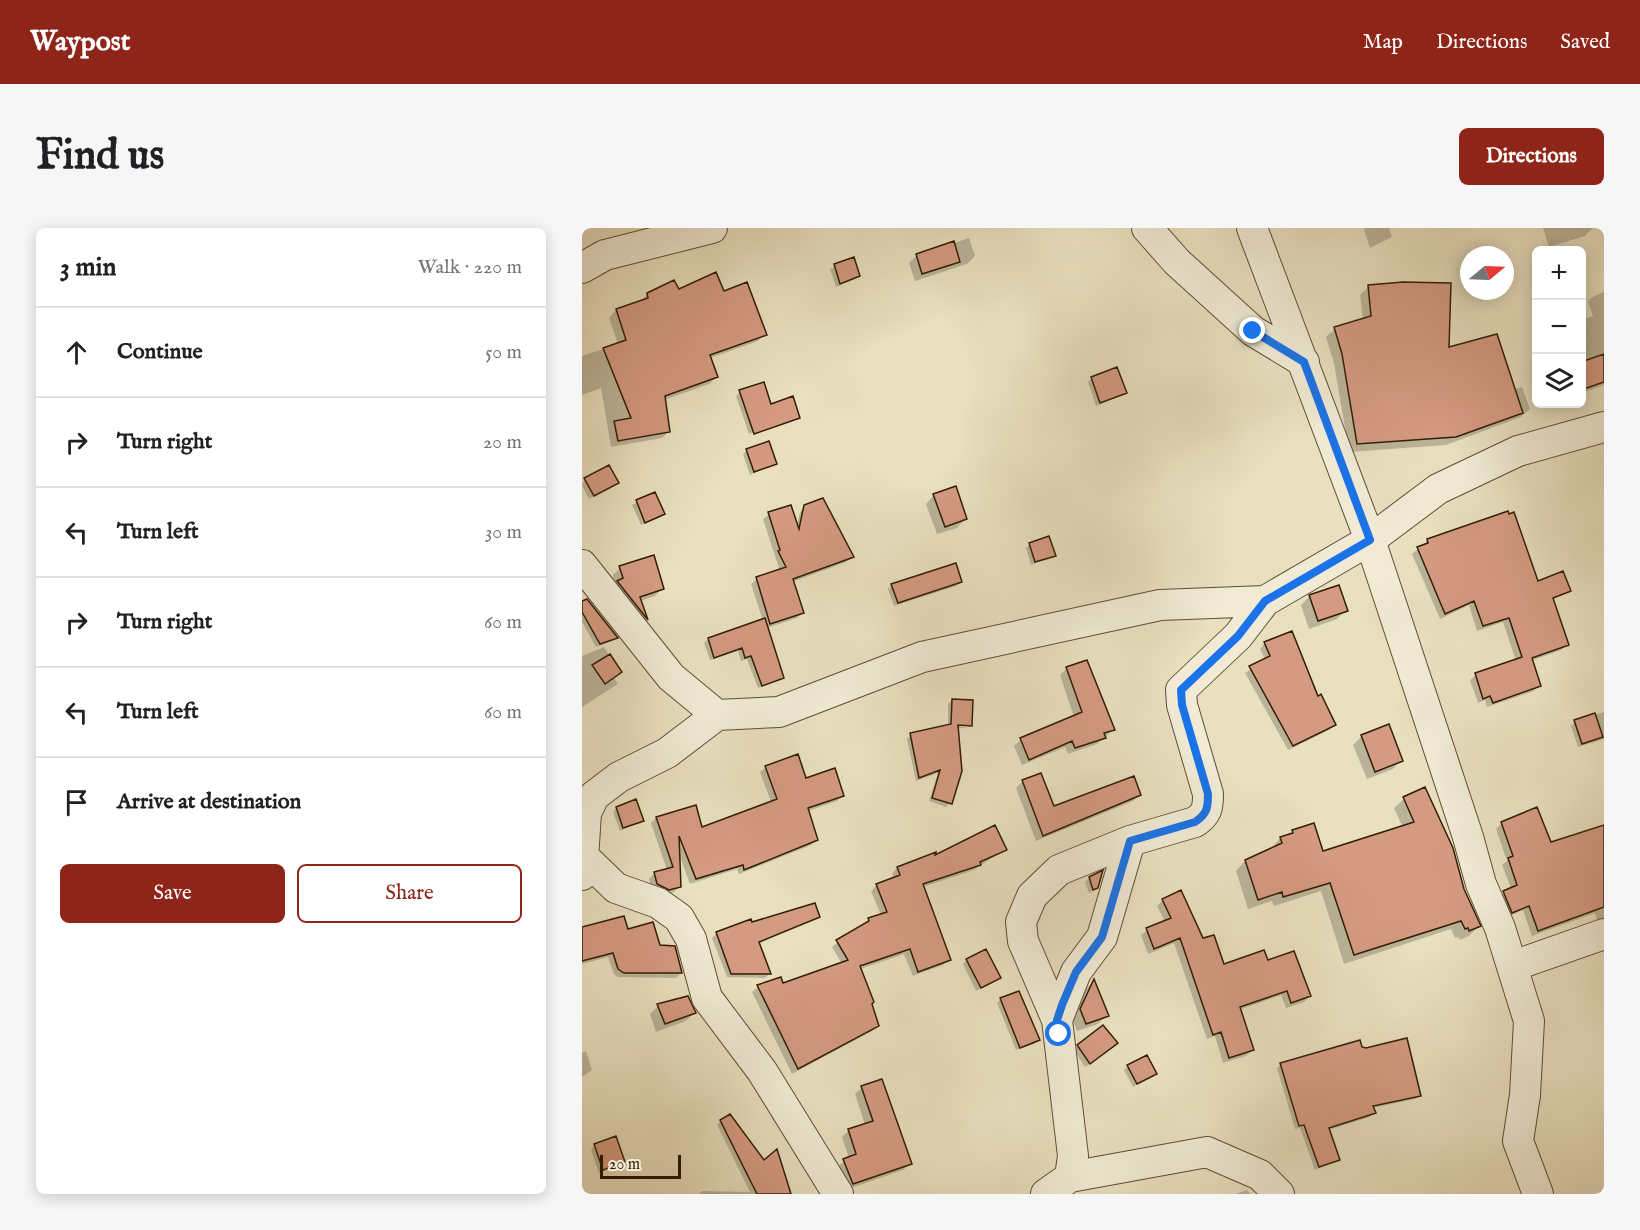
<!DOCTYPE html>
<meta charset="utf-8">
<style>
body{margin:0;font-family:"IM FELL English",serif;background:#f6f6f6;color:#202124}
.controls{position:absolute;right:18px;top:18px;display:grid;overflow:hidden;border-radius:9px;box-shadow:0 3px 15px #0003}
.controls button{width:54px;height:54px;display:grid;place-items:center;padding:0;border:0;border-bottom:2px solid #e0e0e0;background:#fff;color:#202124;font:30px sans-serif}
.compass{position:absolute;left:878px;top:18px;width:54px;height:54px;border-radius:50%;background:#fff;box-shadow:0 3px 15px #0003;rotate:71deg}
.scale{position:absolute;left:18px;bottom:15px;width:81px;box-sizing:border-box;padding-left:6px;border:3px solid #311e02;border-top:0;font-size:16px;line-height:21px;white-space:nowrap;color:#311e02;-webkit-text-stroke:4px #f1ebd6;paint-order:stroke}
.stop{position:absolute;width:18px;height:18px;margin:-14px;border:4px solid #1a73e8;border-radius:50%;background:#fff}
.stop.end{background:#1a73e8;border-color:#fff;box-shadow:0 2px 6px #0008}
.list{margin:0;padding:0;list-style:none}
h2{display:flex;justify-content:space-between;align-items:center;height:78px;margin:0;padding:0 24px;font-size:26px}
h2 small{font-size:20px;font-weight:400;color:#757577}
.list li{display:grid;grid-template-columns:39px 1fr auto;gap:18px;align-items:center;box-sizing:border-box;height:90px;padding:0 24px;border-top:2px solid #e0e0e0}
.list b{display:block;font-size:22px;white-space:nowrap}
.list em{font-size:20px;font-style:normal;color:#757577}
.actions{display:flex;gap:12px;padding:18px 24px}
.actions a{flex:1;padding:14px 0;border:2px solid #8f2418;border-radius:9px;text-align:center;font-size:21px;color:#8f2418}
.actions .main{background:#8f2418;color:#fff}
.icon{flex:none;width:33px;height:33px;fill:none;stroke:currentColor;stroke-width:2;stroke-linecap:round;stroke-linejoin:round}
.map{position:relative;flex:none;width:1022px;height:966px;overflow:hidden;border-radius:9px}
header{display:flex;align-items:center;gap:36px;box-sizing:border-box;height:84px;padding:0 30px;background:#8f2418;color:#fff}
header strong{font-size:28px}
nav{display:flex;gap:33px;margin-inline-start:auto;font-size:21px}
.intro{display:flex;align-items:center;justify-content:space-between;box-sizing:border-box;height:144px;padding:0 36px}
h1{margin:0;font-size:42px}
.button{padding:15px 27px;border-radius:9px;background:#8f2418;color:#fff;font-size:21px;font-weight:700}
main{display:flex;gap:36px;padding:0 36px}
aside{flex:1;background:#fff;border-radius:9px;box-shadow:0 3px 15px #0003}
.map>svg:first-child{display:block}
.shadow{fill:#0003}
.building{fill:#d59a82;stroke:#311e02;stroke-width:1.5}
.lines{fill:none;stroke-linecap:round;stroke-linejoin:round}
.street-casing{stroke:#5f4e32;stroke-width:32}
.street{stroke:#f1ebd6;stroke-width:30}
.route{stroke:#1a73e8;stroke-width:8}
</style>
<header>
<strong>Waypost</strong>
<nav><a>Map</a><a>Directions</a><a>Saved</a></nav>
</header>
<div class="intro"><h1>Find us</h1><a class="button">Directions</a></div>
<main>
<aside>
<h2>3 min<small>Walk · 220 m</small></h2>
<ul class="list">
<li><svg class="icon" aria-label="ahead" viewBox="0 0 24 24"><path d="M12 20V5M6 11l6-6 6 6"/></svg><div><b>Continue</b></div><em>50 m</em></li>
<li><svg class="icon" aria-label="right" viewBox="0 0 24 24"><path d="M7 20v-9h11M14 6l5 5-5 5"/></svg><div><b>Turn right</b></div><em>20 m</em></li>
<li><svg class="icon" aria-label="left" viewBox="0 0 24 24"><path d="M17 20v-9H6M10 6l-5 5 5 5"/></svg><div><b>Turn left</b></div><em>30 m</em></li>
<li><svg class="icon" aria-label="right" viewBox="0 0 24 24"><path d="M7 20v-9h11M14 6l5 5-5 5"/></svg><div><b>Turn right</b></div><em>60 m</em></li>
<li><svg class="icon" aria-label="left" viewBox="0 0 24 24"><path d="M17 20v-9H6M10 6l-5 5 5 5"/></svg><div><b>Turn left</b></div><em>60 m</em></li>
<li><svg class="icon" aria-label="arrive" viewBox="0 0 24 24"><path d="M6 21V4h12l-3 4 3 4H6"/></svg><div><b>Arrive at destination</b></div></li>
</ul>
<div class="actions"><a class="main">Save</a><a>Share</a></div>
</aside>
<div class="map">
<svg width="1022" height="966" viewBox="0 0 1022 966">
<rect width="100%" height="100%" fill="#e9e0c0"/>
<filter id="stains"><feTurbulence type="fractalNoise" baseFrequency=".00333" numOctaves="4"/><feColorMatrix values="0 0 0 0 .2 0 0 0 0 .09 0 0 0 0 .02 0 0 0 .5 -.17"/></filter>
<radialGradient id="worn" r=".72"><stop offset=".6" stop-color="#630" stop-opacity="0"/><stop offset="1" stop-color="#630" stop-opacity=".3"/></radialGradient>
<path class="shadow" d="M784,0H807L810,9L788,20L782,2Z
M961,0H1011L1003,8L967,19Z
M387,10L393,28L385,36L333,53L327,35L335,27Z
M271,31L277,48L254,59L248,41Z
M787,58L866,121L932,161L940,159L948,181L939,189L864,217L767,224L752,135L744,109L753,101L781,92L778,67Z
M96,63L142,65L183,106L176,113L128,130L134,149L127,156L82,172L87,203L80,210L29,219L19,160L0,167V128L36,116L27,90L34,82L59,74L65,66Z
M1022,64V157L999,165V92L1011,88L1006,73L1012,68Z
M510,150L543,165L514,178L506,154Z
M158,164L188,177L217,190L167,206L154,168Z
M165,222L193,236L168,247L161,226Z
M3,251L35,255L7,271L0,257Z
M73,266L81,286L59,297L50,277Z
M352,267L383,291L375,300L355,306L344,276Z
M223,279L270,329L264,334L210,354L221,384L215,390L185,400L201,450L176,460L165,431L159,433L156,423L128,432L122,415L126,411L181,393L169,356L175,351L198,343L181,291L187,286L215,298L218,284Z
M846,312L955,355L987,362L970,372L985,416L979,422L949,433L957,457L952,463L905,479L903,472L896,475L888,452L894,447L934,433L921,394L895,403L887,377L858,391L830,326Z
M448,316L472,327L449,337L444,320Z
M38,340L80,360L73,368L58,373L64,391L57,398L33,357L31,347Z
M378,354L374,358L312,378L306,361L310,357Z
M728,368L764,382L755,391L727,401L719,377Z
M0,375L34,410L30,413L14,419L0,394Z
M683,415L735,470L752,497L747,502L706,522L663,445L683,432L678,421Z
M22,419L38,444L32,450L36,456L0,479V428Z
M485,440L532,501L515,516L486,526L483,519L440,537L432,518L439,512L492,489L478,447Z
M370,472L388,497L369,495V498L386,499L375,501L368,575L364,579L347,573L356,545L334,553L325,511L329,507L366,499V476Z
M1022,484V511L996,519L989,498L993,494Z
M780,508L819,532L811,541L785,551L771,517Z
M184,539L261,567L255,573L226,583L234,612L229,617L157,646L155,641L108,656L97,626L98,658L92,664L81,667L70,661L67,651L72,646L85,642L69,595L74,590L113,579L119,601L189,574L178,544Z
M458,547L471,580L557,567L551,573L454,613L434,560L441,553Z
M822,571L897,698L887,708L878,712L876,709L873,710L869,701L762,736L739,663L692,678L690,673L666,681L654,643L663,633L689,621L698,610L711,603L740,625L821,600L812,580Z
M35,580L60,592L38,603L31,584Z
M920,595L968,616L1022,598V697L1016,695L1013,685L950,708L941,682L924,690L916,670L929,660L920,637L925,633L914,601Z
M423,621L392,642L341,659L367,731L361,737L331,748L322,726L278,741L296,798L290,803L210,846L170,764L176,759L198,751L200,757L260,736L250,719L287,691L299,687L289,663L295,657L312,651L310,646L315,640L352,626L350,630Z
M507,650L515,659L507,665L503,654Z
M581,672L641,738L685,734L728,768L722,774L704,780L699,767L657,782L670,822L664,828L641,835L633,808L625,811L592,715L566,726L559,707L565,702L583,694L575,678Z
M237,689L176,716L187,746L183,750L145,749L130,710L134,706L168,693L169,696Z
M0,701L77,718L99,745L94,750L36,749L32,746L26,729L0,736Z
M385,732L417,749L394,763L381,736Z
M512,753L525,787L516,796L495,803L490,790L504,761Z
M419,771L456,812L452,816L434,822L415,775Z
M76,778L113,784L104,793L74,804L68,786Z
M496,818L530,819L503,839L492,822Z
M779,821L838,867L834,871L790,880L792,885L788,889L746,902L756,932L733,942L718,900L713,901L695,840L699,836Z
M4,823L10,842L0,849V825Z
M546,838L573,846L551,859L542,842Z
M280,860L328,936L321,942L264,962L255,939L267,930L260,909L267,902L283,897L273,866Z
M139,893L207,966H117L120,963L168,964L135,897Z
M13,917L42,934L17,945L9,921Z
M665,962L668,966H654Z"/>
<path class="building" d="M372,13L378,34L340,46L334,26Z
M272,29L278,48L258,56L252,36Z
M134,44L142,63L165,54L185,107L128,127L136,149L83,168L88,204L36,213L32,193L49,190L21,120L44,112L34,81L66,70L65,65L92,52L97,61Z
M821,54L869,55L867,119L915,106L941,185L874,209L775,216L760,126L752,99L789,88L786,57Z
M1022,126V154L999,162V134Z
M535,139L545,165L518,175L509,149Z
M182,154L189,176L211,168L218,190L172,206L157,162Z
M187,213L195,236L172,244L164,221Z
M27,237L37,255L12,268L2,250Z
M374,258L385,291L363,299L351,266Z
M73,264L83,286L63,295L54,272Z
M241,270L272,329L211,351L222,385L188,396L174,349L204,339L196,323L198,322L186,284L209,277L217,301L222,277Z
M926,283L927,286L932,284L956,353L981,343L989,363L971,370L987,417L950,430L959,458L911,475L908,468L901,471L893,445L940,429L927,390L901,398L892,373L863,386L835,319L846,315L845,311Z
M467,308L474,328L453,334L447,315Z
M72,327L82,361L58,369L66,392L35,353L41,350L37,338Z
M374,335L380,354L316,375L309,356Z
M757,357L766,383L736,393L727,367Z
M5,371L36,410L18,416L0,384V373Z
M183,390L202,450L180,458L169,428L163,430L160,420L132,430L126,410Z
M710,403L736,468L739,466L754,497L711,518L667,438L688,428L682,414Z
M28,426L40,444L23,456L10,437Z
M505,432L533,502L522,505L524,510L493,520L490,513L447,532L438,510L500,484L484,439Z
M370,471L391,472L390,498L376,497L380,543L370,576L350,570L358,542L337,550L328,505L369,496Z
M1013,485L1021,509L1000,516L992,492Z
M807,496L821,533L793,544L779,507Z
M216,526L224,550L253,540L262,568L226,580L236,612L162,642L161,637L114,651L97,608L99,659L87,662L75,656L72,644L91,639L74,589L114,577L120,599L195,571L183,538Z
M459,545L472,578L552,548L559,567L461,608L440,552Z
M843,559L871,620L882,661L899,698L887,703L886,700L883,701L879,693L772,727L748,655L701,669L700,664L676,672L663,632L700,615L698,609L711,605L710,602L732,595L741,623L832,594L821,569Z
M54,571L62,593L41,600L34,579Z
M955,579L969,614L1022,597V679L956,703L947,678L930,685L921,663L935,657L926,630L931,628L919,594Z
M413,597L425,622L398,634L399,637L341,656L369,732L336,744L328,721L278,738L292,774L290,776L297,798L216,841L175,757L199,749L201,755L266,732L254,712L287,693L286,690L305,684L294,656L318,647L315,639L354,624L353,627Z
M521,642L516,660L511,662L507,649Z
M599,662L621,710L632,707L642,736L682,722L686,732L712,723L729,768L709,775L705,763L658,779L672,822L647,830L639,804L631,807L598,710L572,721L564,700L589,690L580,671Z
M233,675L238,689L177,714L189,746H149L134,704L169,691L170,694Z
M42,688L46,701L71,694L78,717L93,718L100,745H42L36,741L31,725L0,733V699Z
M404,721L419,750L399,760L384,731Z
M512,751L527,788L504,796L498,781Z
M437,763L458,812L438,820L418,770Z
M106,768L114,785L83,796L75,776Z
M521,797L536,815L508,836L495,817Z
M825,810L839,868L791,878L794,885L747,900L758,932L737,939L722,897L717,898L698,835L778,812L780,819L784,820Z
M565,827L575,846L555,856L545,837Z
M300,851L330,936L271,956L261,931L274,926L266,901L291,893L279,858Z
M148,886L182,932L195,921L209,966H175L138,892Z
M34,908L43,934L21,942L12,916Z"/>
<g class="lines">
<defs>
<path id="street" d="M565,0L595,34L671,103L722,134
M670,0L788,312L886,609L899,656L918,700L947,793L943,867L936,913L956,966
M0,40L23,27L130,0
M0,337L89,449L135,487L197,484L340,429L578,377L683,373L788,312L856,261L936,223L1022,199
M2,629L34,660L76,675L97,690L109,711L125,770L180,843L256,966
M0,647L4,585L12,568L37,549L85,525L135,487
M931,738L1022,706
M475,792L494,744L520,709L548,613
M488,949L625,924L678,947L697,966
M464,966L488,949L491,928L475,792L441,713L439,694L450,668L477,642L548,613L613,594C625,586 626,580 626,566L600,477L599,462L656,408L683,373"/>
</defs>
<use href="#street" class="street-casing"/>
<use href="#street" class="street"/>
</g>
<g class="lines">
<path class="route" d="M477,806L475,792L480,777L494,744L520,709L548,613L613,594C625,586 626,580 626,566L600,477L599,462L656,408L683,373L788,312L722,134L671,103"/>
</g>
<rect width="100%" height="100%" filter="url(#stains)"/>
<rect width="100%" height="100%" fill="url(#worn)"/>
</svg>
<div class="controls">
<button>+</button>
<button>−</button>
<button><svg class="icon" aria-label="layers" viewBox="0 0 24 24"><path d="M12 4l9 5-9 5-9-5zM3 14l9 5 9-5"/></svg></button>
</div>
<svg class="compass" viewBox="-18 -18 36 36"><path d="M0-13l5 13h-10z" fill="#e53935"/><path d="M0 13l5-13h-10z" fill="#757577"/></svg>
<div class="scale">20 m</div>
<div class="stop" style="left:477px;top:806px"></div>
<div class="stop end" style="left:671px;top:103px"></div>
</div>
</main>
